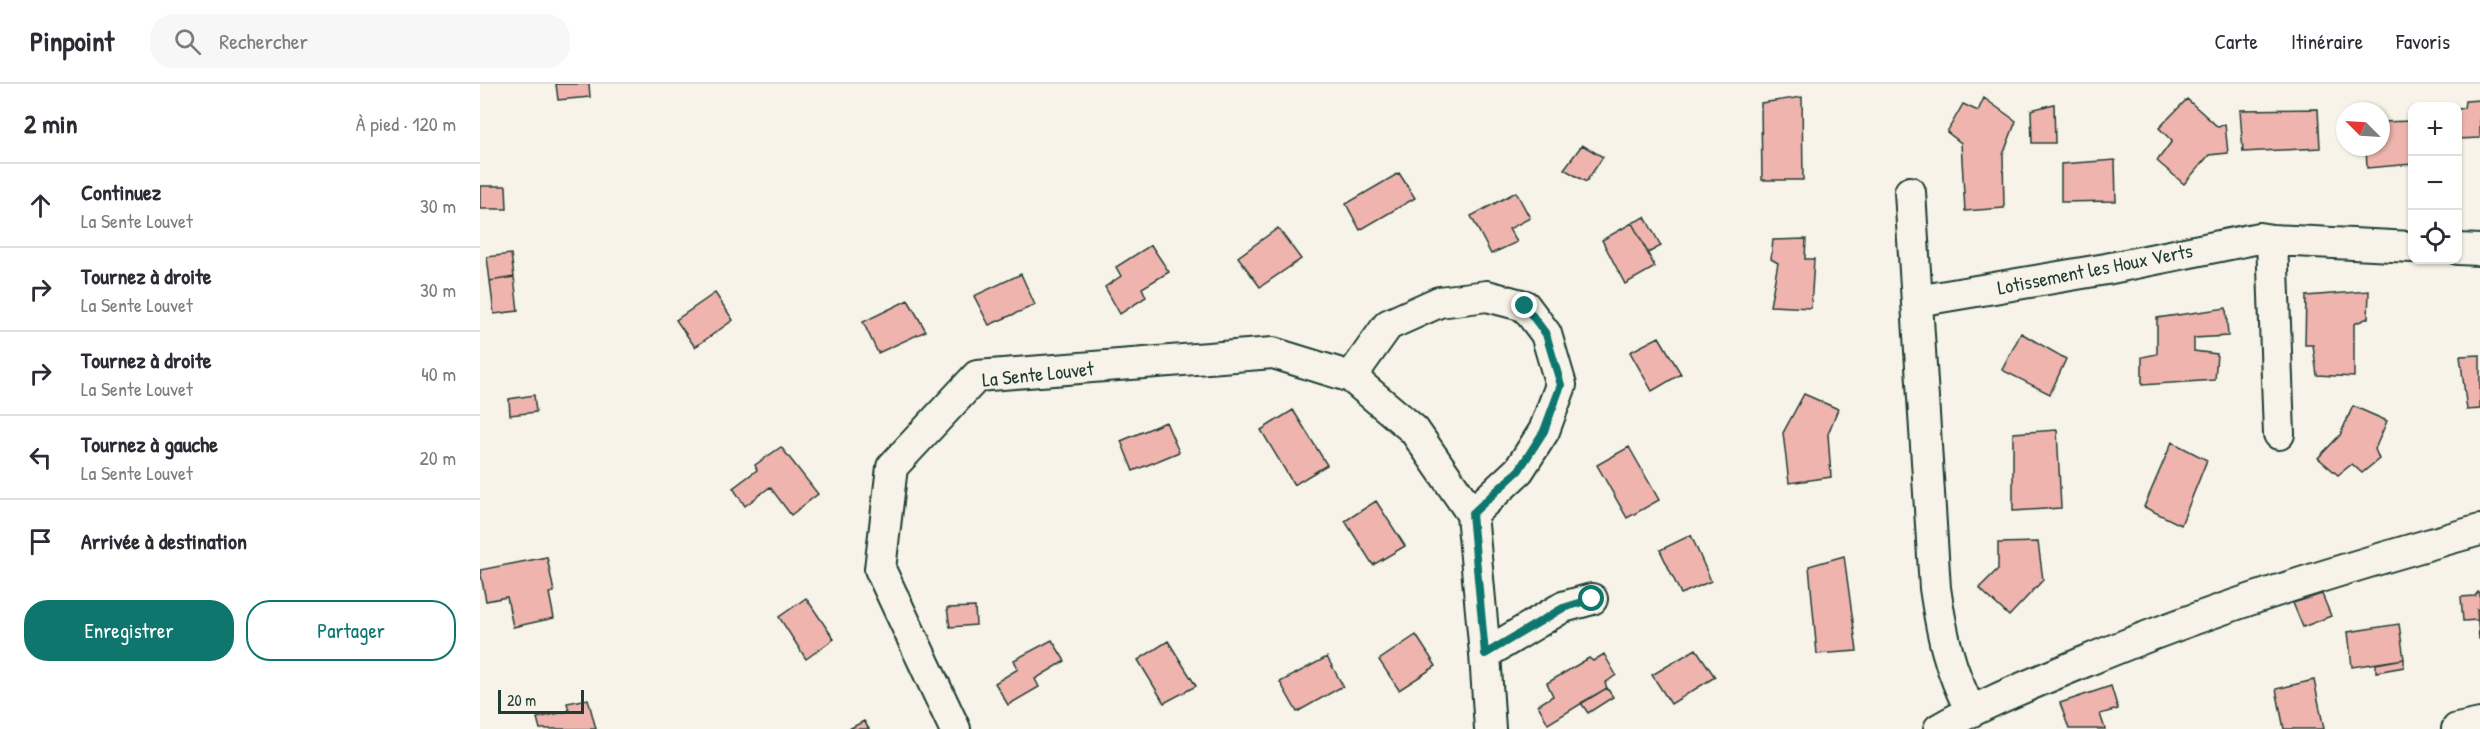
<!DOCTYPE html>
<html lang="fr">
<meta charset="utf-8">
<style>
body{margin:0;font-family:"Patrick Hand",sans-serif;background:#f7f7f7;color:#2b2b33}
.controls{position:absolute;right:18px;top:18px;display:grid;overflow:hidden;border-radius:12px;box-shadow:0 2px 4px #0004}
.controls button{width:54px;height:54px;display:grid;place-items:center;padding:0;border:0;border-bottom:2px solid #e1e1e2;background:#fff;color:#2b2b33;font:30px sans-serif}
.compass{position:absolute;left:1856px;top:18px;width:54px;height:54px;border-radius:50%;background:#fff;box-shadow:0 2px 4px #0004;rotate:294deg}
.scale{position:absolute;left:18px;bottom:15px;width:86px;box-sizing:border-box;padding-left:6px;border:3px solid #1f3d34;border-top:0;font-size:16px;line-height:21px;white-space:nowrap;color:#1f3d34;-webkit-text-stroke:4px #f7f3e8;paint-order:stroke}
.stop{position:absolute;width:18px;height:18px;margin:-14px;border:4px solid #0f766e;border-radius:50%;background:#fff}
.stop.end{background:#0f766e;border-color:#fff;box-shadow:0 2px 6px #0008}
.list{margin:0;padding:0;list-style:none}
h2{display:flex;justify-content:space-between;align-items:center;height:78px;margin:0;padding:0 24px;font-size:26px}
h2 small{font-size:20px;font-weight:400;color:#7c7c81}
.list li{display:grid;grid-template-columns:39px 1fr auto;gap:18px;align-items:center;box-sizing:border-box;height:84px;padding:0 24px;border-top:2px solid #e1e1e2}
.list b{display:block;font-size:22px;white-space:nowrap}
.list p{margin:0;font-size:20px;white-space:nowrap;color:#7c7c81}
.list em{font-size:20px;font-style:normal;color:#7c7c81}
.actions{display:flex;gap:12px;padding:18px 24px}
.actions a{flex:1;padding:14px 0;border:2px solid #0f766e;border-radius:24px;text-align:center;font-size:21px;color:#0f766e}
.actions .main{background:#0f766e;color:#fff}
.icon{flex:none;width:33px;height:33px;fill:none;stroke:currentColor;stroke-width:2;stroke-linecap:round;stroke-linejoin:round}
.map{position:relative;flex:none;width:2000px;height:645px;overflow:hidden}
header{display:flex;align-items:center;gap:36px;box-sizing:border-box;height:84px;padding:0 30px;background:#fff;border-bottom:2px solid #e1e1e2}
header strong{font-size:28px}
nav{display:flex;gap:33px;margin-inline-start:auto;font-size:21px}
.search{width:420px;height:54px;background:#f7f7f7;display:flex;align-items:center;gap:15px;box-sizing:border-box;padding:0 21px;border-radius:24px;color:#7c7c81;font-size:22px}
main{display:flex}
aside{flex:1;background:#fff}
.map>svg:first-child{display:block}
.building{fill:#efb4ad;stroke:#1f3d34;stroke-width:1.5}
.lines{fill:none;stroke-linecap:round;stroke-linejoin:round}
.street-casing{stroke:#1f3d34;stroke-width:34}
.street{stroke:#f7f3e8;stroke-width:30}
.route{stroke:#0f766e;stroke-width:8}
.labels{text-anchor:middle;stroke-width:4.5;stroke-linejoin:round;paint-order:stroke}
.street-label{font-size:20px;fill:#1f3d34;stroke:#f7f3e8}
</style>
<header>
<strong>Pinpoint</strong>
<div class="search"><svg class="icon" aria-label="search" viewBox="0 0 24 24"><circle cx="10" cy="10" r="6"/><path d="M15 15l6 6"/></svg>Rechercher</div>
<nav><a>Carte</a><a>Itinéraire</a><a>Favoris</a></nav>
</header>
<main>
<aside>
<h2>2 min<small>À pied · 120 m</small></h2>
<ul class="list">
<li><svg class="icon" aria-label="ahead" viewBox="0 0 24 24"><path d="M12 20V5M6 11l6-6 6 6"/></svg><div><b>Continuez</b><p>La Sente Louvet</p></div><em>30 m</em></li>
<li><svg class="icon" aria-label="right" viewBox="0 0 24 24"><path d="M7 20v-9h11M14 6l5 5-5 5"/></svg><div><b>Tournez à droite</b><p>La Sente Louvet</p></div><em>30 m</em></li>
<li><svg class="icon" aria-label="right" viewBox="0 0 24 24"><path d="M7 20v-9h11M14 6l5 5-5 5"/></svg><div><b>Tournez à droite</b><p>La Sente Louvet</p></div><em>40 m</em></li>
<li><svg class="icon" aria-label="left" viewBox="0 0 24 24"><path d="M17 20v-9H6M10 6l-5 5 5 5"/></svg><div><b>Tournez à gauche</b><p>La Sente Louvet</p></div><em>20 m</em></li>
<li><svg class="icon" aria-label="arrive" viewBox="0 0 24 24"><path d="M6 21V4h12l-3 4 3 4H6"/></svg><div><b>Arrivée à destination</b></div></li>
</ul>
<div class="actions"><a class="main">Enregistrer</a><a>Partager</a></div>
</aside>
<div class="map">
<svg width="2000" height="645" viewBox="0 0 2000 645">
<rect width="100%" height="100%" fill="#f7f3e8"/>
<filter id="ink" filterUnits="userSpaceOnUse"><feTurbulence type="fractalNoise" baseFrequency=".0167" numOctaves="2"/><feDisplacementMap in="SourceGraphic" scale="12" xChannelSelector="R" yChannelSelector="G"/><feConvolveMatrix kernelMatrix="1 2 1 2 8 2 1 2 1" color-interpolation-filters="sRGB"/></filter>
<g filter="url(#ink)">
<path class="building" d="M76,0H109L110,13L78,16Z
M1322,13L1323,96H1282L1281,19Z
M1504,14L1536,37L1523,71L1524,124L1485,127L1481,59L1467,48L1483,20L1498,27Z
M1707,15L1738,43L1745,40L1748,69L1729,71L1704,100L1677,77L1692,57L1679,44Z
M2000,16V54L1978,55V25L1984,24L1985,17Z
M1574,20L1575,59H1552L1551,26Z
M1838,25L1840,64L1763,68L1760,26Z
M1932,37V80L1887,84L1886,63H1901V38Z
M1102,61L1123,73L1106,98L1084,85Z
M1635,76L1636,117L1581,118V80Z
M919,89L935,114L880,146L866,120Z
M0,102H26L27,125H0Z
M1036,108L1050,134L1029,145L1037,158L1011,170L991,132Z
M1165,133L1181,162L1168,169L1152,139Z
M1152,139L1175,183L1145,200L1122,156Z
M798,144L821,175L780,203L758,173Z
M1326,155L1325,175H1334L1331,224L1290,222L1298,179L1291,175L1293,156Z
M671,161L689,188L662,204L666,213L640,230L625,203L641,192L636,183Z
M31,170L34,193L10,197L7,173Z
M541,190L555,221L509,241L494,212Z
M34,193L38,227L14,230L10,197Z
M1889,207L1888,234L1874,240V293L1837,291L1833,261H1825L1826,212Z
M235,209L253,236L215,263L196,236Z
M428,216L446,247L398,269L383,238Z
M1746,224L1748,252L1714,254V267L1737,270L1735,296L1662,301V273L1677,270V234Z
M1541,249L1586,275L1570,310L1522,286Z
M1179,253L1201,290L1172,307L1150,268Z
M2000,271V325L1987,326L1980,272Z
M1324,310L1358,325L1348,350L1351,393L1309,399L1303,349Z
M54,311L56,328L30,331L29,315Z
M1873,322L1907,337L1895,365L1899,375L1882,389L1872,380L1858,391L1838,374L1860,351Z
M813,326L847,381L814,401L781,346Z
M686,338L699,368L653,387L641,357Z
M1577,346L1581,424L1533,427V349Z
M1692,358L1727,376L1701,441L1664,423Z
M301,363L338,410L311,431L290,403L265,422L253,404L277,386L275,381Z
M1149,363L1179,416L1147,434L1117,381Z
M896,417L925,462L893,481L865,437Z
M1211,451L1231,497L1201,510L1180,466Z
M1558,458L1563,496L1529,532L1499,504L1518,485V459Z
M1364,472L1377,567L1337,570L1329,482Z
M67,473L74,508L69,509L74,534L33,543L27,513L6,517L0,486Z
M1998,508H2000V525H1997L1998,536L1983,537L1981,513L1995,512Z
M1842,510L1851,532L1823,543L1813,519Z
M326,514L354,555L326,575L299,533Z
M495,523L496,541L470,543L467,524Z
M1997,525H2000V555H1999Z
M1919,540L1924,575L1872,583L1868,548Z
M936,551L956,582L919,606L899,576Z
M572,556L585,577L555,595L559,603L528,621L515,599L538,585L534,576Z
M688,557L716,602L684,619L658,576Z
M1216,565L1235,593L1191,620L1172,591Z
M1124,570L1136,591L1125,599L1127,604L1068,640L1058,621L1073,612L1067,599L1109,574L1113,577Z
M847,573L863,602L817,628L800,598Z
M1924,575V583L1896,588V580Z
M1834,596L1844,645H1804L1796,605Z
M1631,602L1638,625L1620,630L1625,645H1589L1580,619Z
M1127,604L1133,613L1108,629L1101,619Z
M108,615L116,645H60L57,634L89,627L87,619Z
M384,637L389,645H369Z"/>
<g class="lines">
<defs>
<path id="street" d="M1430,108L1455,504C1462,551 1469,585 1491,627
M1792,156L1932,163
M1978,165L2000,166
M1437,217L1626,185L1779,154L1792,156L1799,350
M871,293L908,241L959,218L1007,212L1045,222L1066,250L1081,301L1064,347L1039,386L992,430
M1005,570L1010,645
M475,645L400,485L412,383L497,292L793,269L871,293L934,346L992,430L1005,570L1083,523L1112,515
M1459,645C1503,619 1552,600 1599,580C1729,525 1864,484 2000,446
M1977,645L2000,640"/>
</defs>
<use href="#street" class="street-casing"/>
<use href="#street" class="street"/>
</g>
</g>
<g class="lines" filter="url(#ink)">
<path class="route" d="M1045,222L1066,250L1081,301L1064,347L1039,386L992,430L1005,570L1083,524L1112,515"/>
</g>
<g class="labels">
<g class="street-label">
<text transform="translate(1615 185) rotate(-11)" y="7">Lotissement les Houx Verts</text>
<text transform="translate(558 290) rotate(-6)" y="7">La Sente Louvet</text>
</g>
</g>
</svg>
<div class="controls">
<button>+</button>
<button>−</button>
<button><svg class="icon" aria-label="locate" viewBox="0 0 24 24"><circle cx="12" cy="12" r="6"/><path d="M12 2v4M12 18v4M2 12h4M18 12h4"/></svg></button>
</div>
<svg class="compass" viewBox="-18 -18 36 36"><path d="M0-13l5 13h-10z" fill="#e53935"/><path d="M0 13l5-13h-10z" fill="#7c7c81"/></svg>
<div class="scale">20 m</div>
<div class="stop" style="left:1112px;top:515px"></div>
<div class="stop end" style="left:1045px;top:222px"></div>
</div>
</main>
